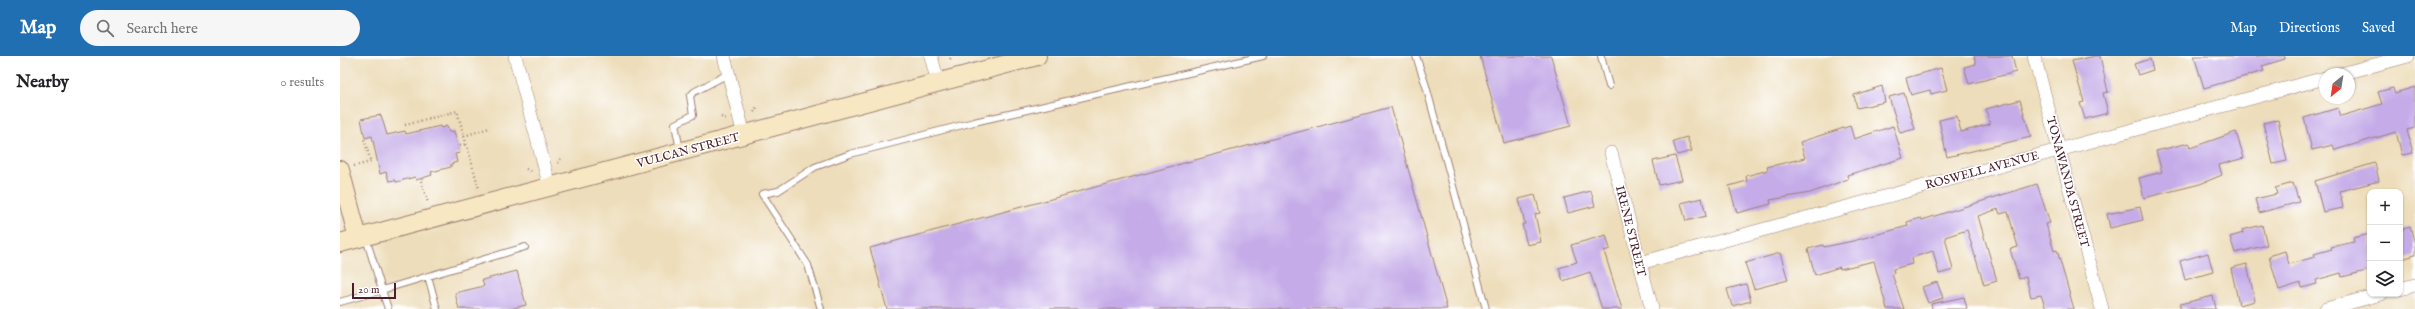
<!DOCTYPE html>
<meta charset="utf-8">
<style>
body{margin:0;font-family:"IM FELL English",serif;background:#f6f6f6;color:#202124}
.controls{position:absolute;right:12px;bottom:12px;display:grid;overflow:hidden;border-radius:8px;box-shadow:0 1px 3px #0004}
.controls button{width:36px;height:36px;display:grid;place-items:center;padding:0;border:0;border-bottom:1px solid #e0e0e0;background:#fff;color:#202124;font:20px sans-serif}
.compass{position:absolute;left:1979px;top:12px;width:36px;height:36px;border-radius:50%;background:#fff;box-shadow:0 1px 3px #0004;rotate:210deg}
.scale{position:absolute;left:12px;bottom:10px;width:44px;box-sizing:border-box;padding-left:4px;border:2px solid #4a1f2b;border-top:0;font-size:11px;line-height:14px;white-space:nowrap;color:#4a1f2b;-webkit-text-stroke:3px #fff;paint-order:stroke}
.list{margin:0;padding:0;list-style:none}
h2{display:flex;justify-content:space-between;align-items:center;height:52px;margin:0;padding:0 16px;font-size:17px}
h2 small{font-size:13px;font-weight:400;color:#757577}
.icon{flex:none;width:22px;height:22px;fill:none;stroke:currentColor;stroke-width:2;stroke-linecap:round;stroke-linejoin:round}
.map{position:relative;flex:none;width:2075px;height:253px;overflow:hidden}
header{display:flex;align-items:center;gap:24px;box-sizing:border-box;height:56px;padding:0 20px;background:#1f6fb2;color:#fff}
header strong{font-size:19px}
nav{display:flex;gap:22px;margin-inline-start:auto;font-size:14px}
.search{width:280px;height:36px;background:#f6f6f6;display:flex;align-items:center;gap:10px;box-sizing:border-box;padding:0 14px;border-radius:22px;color:#757577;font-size:15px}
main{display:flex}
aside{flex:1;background:#fff}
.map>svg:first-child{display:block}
.building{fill:#c5ace8}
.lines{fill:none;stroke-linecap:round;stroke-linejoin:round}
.lane-casing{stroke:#9c7e72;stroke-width:8}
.street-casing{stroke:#9c7e72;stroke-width:14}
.secondary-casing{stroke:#9c7e72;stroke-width:20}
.path{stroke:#9c7e72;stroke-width:2.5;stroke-dasharray:1 3;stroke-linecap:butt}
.lane{stroke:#fff;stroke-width:6}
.street{stroke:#fff;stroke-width:13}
.secondary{stroke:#f7e8c3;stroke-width:18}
.labels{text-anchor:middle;stroke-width:3;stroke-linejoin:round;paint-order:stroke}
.street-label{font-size:12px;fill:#4a1f2b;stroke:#fff}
</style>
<header>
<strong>Map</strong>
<div class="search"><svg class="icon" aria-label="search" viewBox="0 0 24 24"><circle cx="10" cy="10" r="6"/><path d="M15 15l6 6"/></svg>Search here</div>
<nav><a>Map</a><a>Directions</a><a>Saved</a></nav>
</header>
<main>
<aside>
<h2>Nearby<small>0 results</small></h2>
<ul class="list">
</ul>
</aside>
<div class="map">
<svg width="2075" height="253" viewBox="0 0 2075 253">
<rect width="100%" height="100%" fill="#fff"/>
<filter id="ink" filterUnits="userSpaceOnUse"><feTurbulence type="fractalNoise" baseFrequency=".025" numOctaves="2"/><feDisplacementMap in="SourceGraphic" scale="8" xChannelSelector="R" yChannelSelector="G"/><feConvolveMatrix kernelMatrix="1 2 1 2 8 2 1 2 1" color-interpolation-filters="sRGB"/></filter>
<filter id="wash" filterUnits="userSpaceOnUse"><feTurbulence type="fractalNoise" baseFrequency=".012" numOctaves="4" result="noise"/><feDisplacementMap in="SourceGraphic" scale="16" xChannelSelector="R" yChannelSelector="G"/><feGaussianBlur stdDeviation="0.9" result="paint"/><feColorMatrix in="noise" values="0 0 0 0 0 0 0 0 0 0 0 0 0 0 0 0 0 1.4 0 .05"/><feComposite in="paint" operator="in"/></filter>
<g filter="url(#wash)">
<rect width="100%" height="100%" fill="#edddba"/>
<g id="blocks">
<path class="building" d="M1140,0H1211L1231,70L1164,87Z
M1634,0H1672L1676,16L1629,28L1624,11L1636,8Z
M1755,0H1760L1768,36L1763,37L1768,57L1745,63L1740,47L1744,46L1732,5Z
M1854,0H1945V3L1922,10L1924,15L1864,32Z
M1810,3L1813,14L1798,19L1794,8Z
M1601,12L1607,34L1591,38L1590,34L1571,39L1566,22Z
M1542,30L1545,46L1517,52L1514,39Z
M2075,31V72L2067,74L2073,97L2062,99L2056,76L1995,94L1993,89L1972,94L1964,62L1998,52L2001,60L2042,48L2038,36L2053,32L2055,37Z
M1564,37L1575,73L1560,77L1549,41Z
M1680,44L1691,81L1607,101L1599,64L1617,60L1621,76L1650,68L1646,53Z
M1051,51L1107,253H547L530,192Z
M41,59L47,79L65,75L66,78L100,70L101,72L107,70L109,76L114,75L120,97L115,98L117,106L111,108V111L91,116L92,119L76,124L75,121L56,126L55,124L49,125L46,116L40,118L32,80L25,82L21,63Z
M1938,64L1947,105L1933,108L1923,67Z
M1510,70L1514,83L1553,70L1563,102L1507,119L1508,123L1470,137L1430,144L1431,148L1397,157L1389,130L1407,125L1406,120L1428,114L1427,111L1465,102L1460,86Z
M1896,76L1904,102L1879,109L1882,119L1860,128L1804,142L1799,122L1822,116L1816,95L1849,87L1850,92Z
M1347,81L1352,95L1337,99L1333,85Z
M1335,100L1342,124L1319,129L1313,105Z
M2035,107L2039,125L2000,135L2003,152L1983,156L1975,125Z
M1953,127L1959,146L1919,157L1915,143L1937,138L1935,132Z
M1697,128L1710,167L1706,168L1714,195L1717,194L1734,253H1706L1701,239L1691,241L1686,221L1679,223L1670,193L1678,191L1668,156L1660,158L1658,153L1638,160L1657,225L1644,229L1627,174L1605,181L1613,214L1599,218L1593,195L1571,202L1572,208L1553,213L1554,217L1552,218L1564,253H1547L1534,205L1500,213V211L1475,219L1468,193L1483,189L1484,191L1513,185L1568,170L1567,166L1581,162L1582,164Z
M1251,135L1255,150L1228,157L1224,142Z
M1195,139L1200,157L1195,158L1201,186L1187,189L1182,168H1185L1179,143Z
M1362,142L1366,160L1346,165L1341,147Z
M1800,151L1803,164L1770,172L1767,158Z
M1922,169L1927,189L1895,197L1890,181L1903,177L1902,174Z
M2070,171L2075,188V199L2062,203L2060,174Z
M2030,178V214L2002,221L2001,217L1976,224L1977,228L1962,232L1961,227L1939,234L1929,200L1945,195L1949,208L1975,201L1974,198L1992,193L1991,191L2014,186L2013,182Z
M1266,179L1270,193L1264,195L1282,253H1262L1250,216L1223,225L1219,212L1237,206L1231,189Z
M1440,197L1448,224L1414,233L1405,207Z
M1868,197L1873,216L1845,224L1840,205Z
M1907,208L1915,245L1899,249L1891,212Z
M177,215L186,249L170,253H119L115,237L144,230L142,224Z
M1597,226L1603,242L1588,247L1582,231Z
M1406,228L1411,245L1392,250L1387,233Z
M1873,240L1876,253H1840V248Z
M1624,241L1627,253H1592L1591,248Z"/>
</g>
</g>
<g filter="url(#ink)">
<use href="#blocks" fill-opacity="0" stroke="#9c7e72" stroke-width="1"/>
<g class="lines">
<defs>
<path id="lane" d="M1076,0L1086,30L1146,253
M1261,0L1269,30
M340,94L335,68L353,59L350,40L354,36L388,18
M88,220L97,253
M0,246L42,234L26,182
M48,253L42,234L185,191
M481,253L468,209L422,138L438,135L475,111L510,98L634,66L923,0"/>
<path id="street" d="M175,0L210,131
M384,0L404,79
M591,0L598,27
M1694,0L1762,253
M2001,18L2068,0
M1271,97L1312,253
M1300,207L1985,22
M2060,233L2075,229
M1986,253L2041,238"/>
<path id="secondary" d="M0,114L18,182
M0,187L697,0"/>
</defs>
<use href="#lane" class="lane-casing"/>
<use href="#street" class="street-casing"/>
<use href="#secondary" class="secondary-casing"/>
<path class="path" d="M610,3L612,0
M414,56L417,51
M381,61L386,63
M65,69L117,55L139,133
M124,80L149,72
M120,90L126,88
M218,107L221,102
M14,110L31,106L24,83
M186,113L191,116
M81,125L88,147"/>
<use href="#lane" class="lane"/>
<use href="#street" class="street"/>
<use href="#secondary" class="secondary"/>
</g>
</g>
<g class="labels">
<g class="street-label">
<text transform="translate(348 94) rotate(-15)" y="4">VULCAN STREET</text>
<text transform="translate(1642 114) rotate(-15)" y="4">ROSWELL AVENUE</text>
<text transform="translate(1728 126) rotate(75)" y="4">TONAWANDA STREET</text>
<text transform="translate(1291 175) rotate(76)" y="4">IRENE STREET</text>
</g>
</g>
</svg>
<div class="controls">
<button>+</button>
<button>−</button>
<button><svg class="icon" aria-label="layers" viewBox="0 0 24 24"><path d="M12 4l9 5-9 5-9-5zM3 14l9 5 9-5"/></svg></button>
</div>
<svg class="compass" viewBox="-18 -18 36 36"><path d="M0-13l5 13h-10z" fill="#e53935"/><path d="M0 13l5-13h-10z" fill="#757577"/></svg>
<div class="scale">20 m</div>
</div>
</main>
